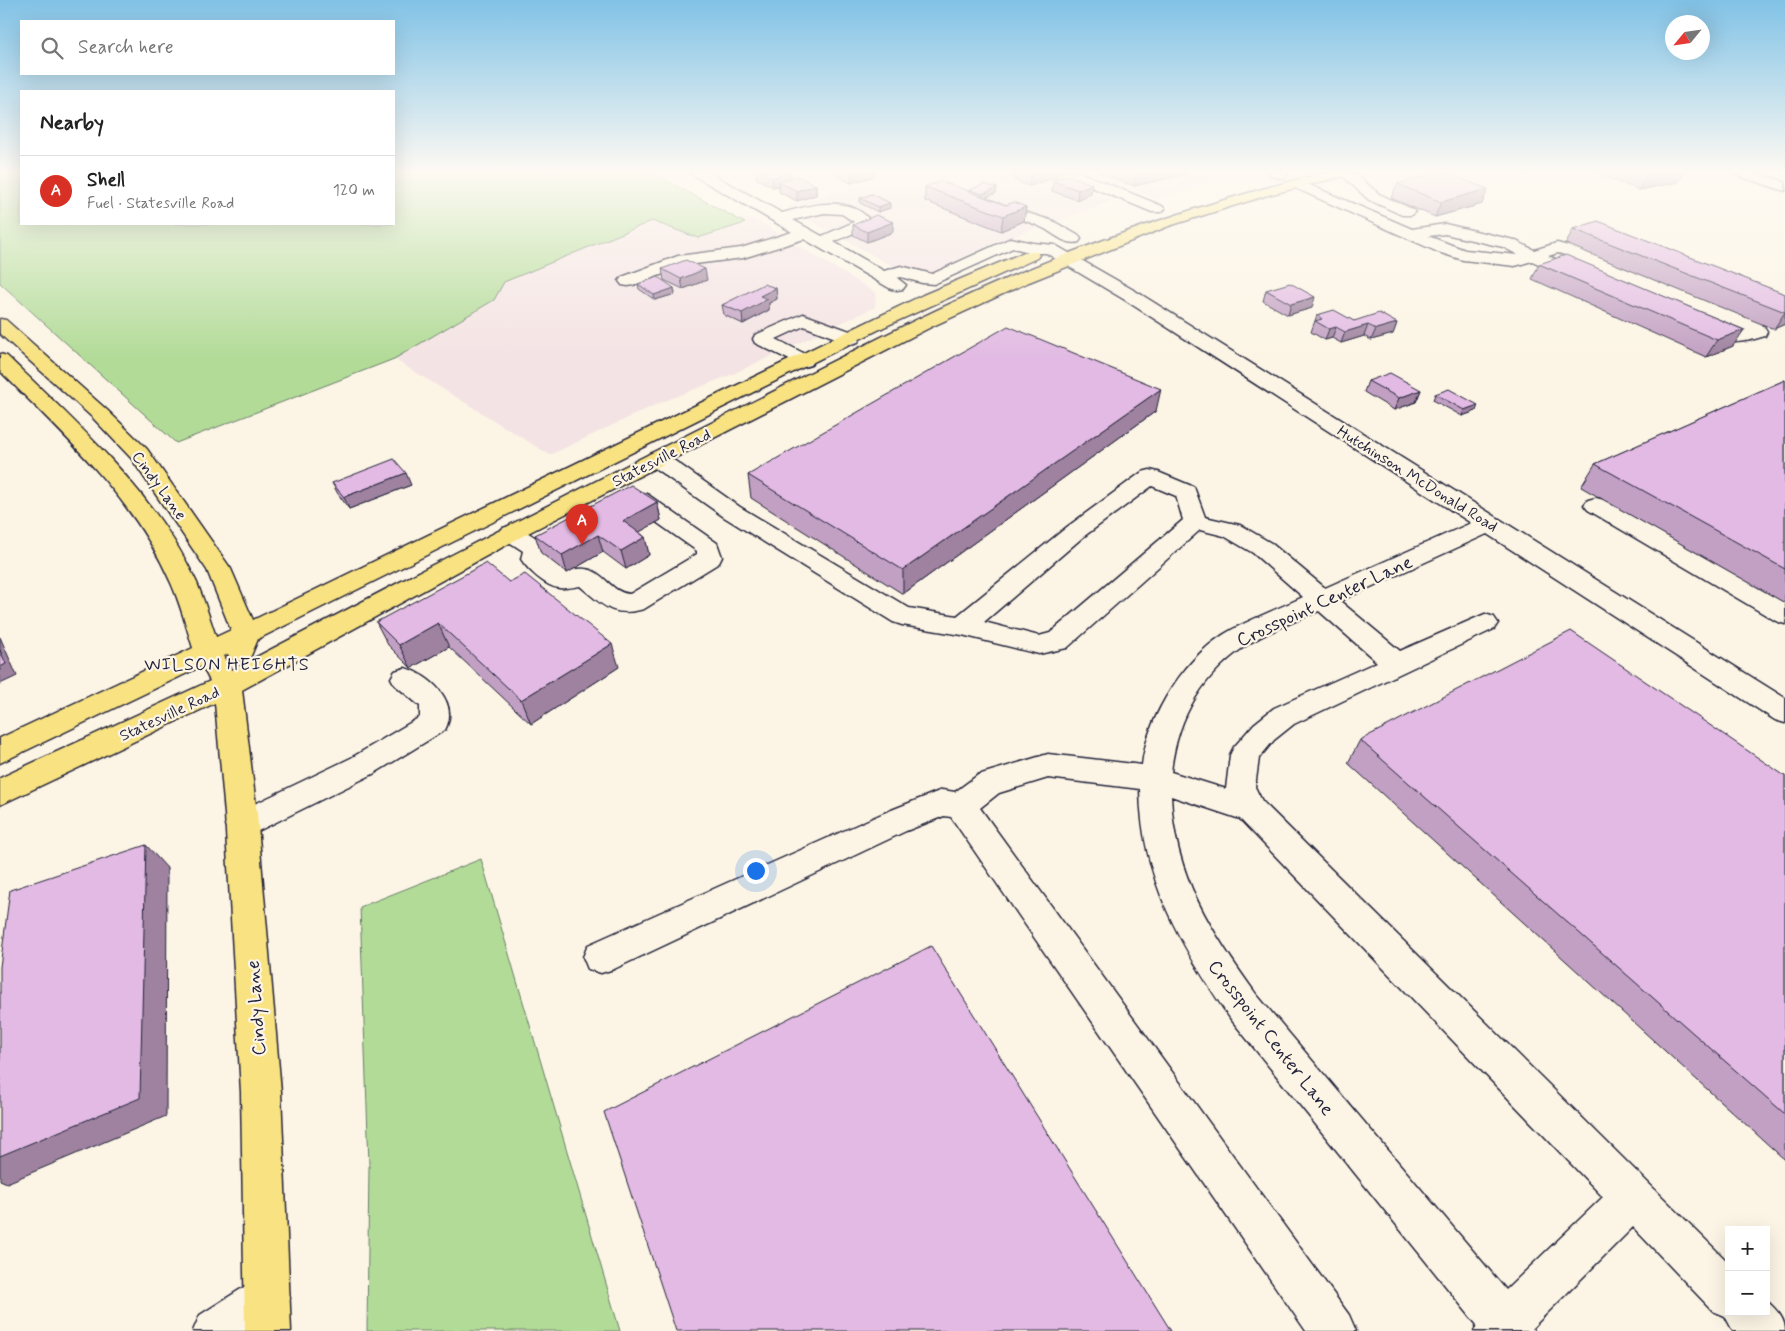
<!DOCTYPE html>
<meta charset="utf-8">
<style>
body{margin:0;font-family:Mynerve,sans-serif;background:#f6f6f6;color:#222}
.controls{position:absolute;right:15px;bottom:15px;display:grid;overflow:hidden;border-radius:0px;box-shadow:0 5px 20px #0002}
.controls button{width:45px;height:45px;display:grid;place-items:center;padding:0;border:0;border-bottom:1px solid #e0e0e0;background:#fff;color:#222;font:25px sans-serif}
.compass{position:absolute;left:1665px;top:15px;width:45px;height:45px;border-radius:50%;background:#fff;box-shadow:0 5px 20px #0002;rotate:241deg}
.you{position:absolute;left:755px;top:870px;width:18px;height:18px;margin:-12px;border:4px solid #fff;border-radius:50%;background:#1a73e8;box-shadow:0 0 0 8px #1a73e833}
.badge{display:grid;place-items:center;width:32px;height:32px;border-radius:50%;background:#d93025;color:#fff;font-size:16px;font-weight:700}
.pin{position:absolute;translate:-50% -41px;filter:drop-shadow(0 1px 2px #0008)}
.pin::after{content:'';position:absolute;top:26px;width:18px;height:15px;background:inherit;clip-path:polygon(0 0,100% 0,50% 100%)}
.list{margin:0;padding:0;list-style:none}
h2{display:flex;justify-content:space-between;align-items:center;height:65px;margin:0;padding:0 20px;font-size:21px}
h2 small{font-size:16px;font-weight:400;color:#767676}
.list li{display:grid;grid-template-columns:32px 1fr auto;gap:15px;align-items:center;box-sizing:border-box;height:70px;padding:0 20px;border-top:1px solid #e0e0e0}
.list b{display:block;font-size:19px;white-space:nowrap}
.list p{margin:0;font-size:16px;white-space:nowrap;color:#767676}
.list em{font-size:16px;font-style:normal;color:#767676}
.icon{flex:none;width:28px;height:28px;fill:none;stroke:currentColor;stroke-width:2;stroke-linecap:round;stroke-linejoin:round}
.map{position:relative;flex:none;width:1785px;height:1331px;overflow:hidden}
.search{position:absolute;background:#fff;box-shadow:0 5px 20px #0002;left:20px;top:20px;width:375px;height:55px;display:flex;align-items:center;gap:12px;box-sizing:border-box;padding:0 18px;border-radius:0px;color:#767676;font-size:19px}
.panel{position:absolute;background:#fff;box-shadow:0 5px 20px #0002;left:20px;top:90px;width:375px;height:135px;border-radius:0px}
.map>svg:first-child{display:block}
.built{fill:#f4e3e4}
.green{fill:#b2db98;stroke:#6a7e6a}
.lines{fill:none;stroke-linecap:round;stroke-linejoin:round}
.minor-casing{stroke:#22223b;stroke-width:3}
.major-casing{stroke:#22223b;stroke-width:3}
.minor{fill:#fcf5e5;fill-rule:evenodd}
.major{fill:#f8e281;fill-rule:evenodd}
.wall{fill:#c2a0c3;stroke:#22223b}
.shaded-wall{fill:#9e829f;stroke:#22223b}
.building{fill:#e2bae3;stroke:#22223b}
.labels{text-anchor:middle;stroke-width:4.5;stroke-linejoin:round;paint-order:stroke}
.street-label{font-size:16px;fill:#22223b;stroke:#fcf5e5}
.neighbourhood-label{font-size:18px;letter-spacing:1px;fill:#22223b;stroke:#fcf5e5}
.near-street-label{font-size:19px;fill:#22223b;stroke:#fcf5e5}
</style>
<div class="map">
<svg width="1785" height="1331" viewBox="0 0 1785 1331">
<rect width="100%" height="100%" fill="#fcf5e5"/>
<filter id="ink" filterUnits="userSpaceOnUse"><feTurbulence type="fractalNoise" baseFrequency=".02" numOctaves="2"/><feDisplacementMap in="SourceGraphic" scale="10" xChannelSelector="R" yChannelSelector="G"/><feConvolveMatrix kernelMatrix="1 2 1 2 8 2 1 2 1" color-interpolation-filters="sRGB"/></filter>
<g filter="url(#ink)">
<path class="built" d="M1013,172H1043L1112,201L1018,235L967,256L918,280L785,207L894,176L935,195Z
M1091,172H1253L1156,199Z
M755,219L876,293L875,307L733,374L655,405L550,455L394,359L494,300L503,282L652,221Z"/>
<path class="green" d="M0,172H21V224H394V172H651L745,223L698,238L652,221L504,282L494,300L394,359L176,443L0,283Z
M481,859L620,1331H367L369,1165L360,907Z"/>
<g class="lines">
<defs>
<path id="minor" d="M691,172H708L782,213C811,205 851,193 872,223L869,226L834,242L884,271L901,266L932,274L1011,238L1033,243L1055,245L1137,292L1785,698V723L1775,720L1487,534L1340,601L1400,651L1485,614L1494,617L1498,623L1494,629L1294,724L1274,740L1259,758L1255,787L1262,801L1729,1263V1312H1766V1300C1776,1310 1785,1317 1785,1331H1733L1725,1316L1713,1311L1633,1227L1532,1328L1534,1331H1474L1477,1325L1230,1018C1181,946 1141,879 1140,789L1048,778L999,793L980,808L1349,1315L1356,1331H1306L951,817L944,816L906,831L614,969L601,973L588,969L583,957L588,945L884,813L942,790L955,792L978,775L1048,754L1142,765C1148,714 1187,653 1233,629C1256,617 1280,608 1303,597L1253,553L1224,536L1200,530L1067,648L1039,654L962,635L902,625L893,622L724,517L649,464L646,459L649,454L657,452L665,454L740,507L909,608L957,616L1067,527L1142,472L1150,470L1158,472L1194,487L1205,517L1240,525L1271,543L1325,588L1471,523L1125,300L1046,253H1033L1013,248L934,284L922,283L901,277L897,278L906,285L903,289L897,290L891,289L804,239L743,258L687,265L634,285L628,286L622,285L619,281L622,277L678,256L741,248L792,232L693,175ZM824,213L842,214L854,222L822,236L793,220ZM1152,486L1176,496L1183,520L1050,633L1039,636L984,622L1083,537ZM1319,611L1377,662L1274,708L1254,724L1234,747L1230,755L1226,789L1171,772C1177,717 1203,673 1250,643C1270,630 1297,621 1319,611ZM1171,796L1240,819L1603,1197L1506,1290L1256,994C1211,931 1174,876 1171,796Z
M1060,172H1079L1162,206L1165,209L1162,212H1152L1062,175Z
M1268,172H1287L1288,174L1286,177C1280,179 1272,178 1268,172Z
M1338,172H1353L1379,194L1412,209L1415,212L1412,215H1402L1369,200Z
M1734,172H1754L1785,182V191L1736,175Z
M1298,180L1412,229L1445,224L1514,240L1534,250L1557,243L1576,248L1761,323L1767,332L1765,336C1743,343 1728,345 1707,336C1701,334 1697,333 1694,328L1697,324C1714,320 1726,336 1746,330L1565,255L1558,253L1548,256L1587,272L1589,276L1587,280H1575L1532,261L1515,266L1463,260L1438,252L1293,187L1291,184L1293,181ZM1445,234L1503,247L1518,255L1465,250L1428,236Z
M989,201L1053,221L1079,236L1081,239L1079,242C1066,246 1055,234 1043,228C1026,219 1003,215 984,209L981,206L984,203Z
M803,314L858,334L860,338L858,342L851,344L804,326L776,339L811,357L814,361L811,365L804,367L755,343L753,339L755,335Z
M639,492L647,494L717,543L722,557L719,563L644,609C612,618 603,605 580,586C573,587 566,589 559,588C546,587 527,569 521,559L523,551L503,538L499,533L503,528C516,524 525,531 536,538C550,530 563,520 579,524L583,529L579,534L547,552L546,557L565,571C571,570 579,568 585,569C603,570 612,594 630,594L697,554V551L635,507L627,508L619,506L615,501L619,496Z
M1596,498L1604,500L1785,603V624L1776,621L1588,510L1584,505L1588,500Z
M405,668C430,675 460,702 445,730L373,774L252,834L241,838L230,834L225,825L230,816L351,758L420,717V706L395,685L391,678L395,671Z
M268,1276L284,1282L290,1298L284,1314L257,1331H193L200,1315L252,1282Z"/>
<path id="major" d="M1327,172H1350L1348,175L1268,195L1169,226L1029,282L931,327L530,532L242,690L257,814L281,1092L291,1331H245L241,1092L225,814L215,703L0,805V778L210,681L202,666L0,763V738L193,648C186,626 180,603 171,583C134,498 64,435 0,371V354L7,356C77,424 155,492 197,583C204,600 210,619 216,637L231,630L207,570L131,458L93,418L0,334V319L6,320L107,410L147,449L231,569L253,620L923,295L1025,252H1037L1039,255L1037,258L884,327L258,639L250,658L240,661L230,658L228,654L224,656L232,670C398,582 565,496 733,412C827,365 920,315 1017,274C1118,232 1221,198 1327,172Z"/>
</defs>
<use href="#minor" class="minor-casing"/>
<use href="#major" class="major-casing"/>
<use href="#minor" class="minor"/>
<use href="#major" class="major"/>
</g>
<path class="wall" d="M756,172H789L791,178L816,185V195L797,201L779,192V186L773,187L757,179Z
M838,172H874V176L851,183L838,176Z
M1014,172H1057V177L1029,186L1014,180Z
M1098,172H1187L1186,174L1134,186Z
M1595,172H1684L1678,182L1639,190Z
M1053,181L1091,194L1077,200L1052,191Z
M1397,184L1482,204L1435,217L1391,198Z
M925,187L970,191V190L997,188L996,193L986,197L1006,205L1026,207L1024,221L1001,231L925,201Z
M860,198L890,208L878,212L860,203Z
M853,225L893,232L867,242L853,235Z
M1573,229L1785,294V324L1774,329L1566,244Z
M1539,264L1733,346L1706,357L1532,279Z
M662,269L707,280L683,289L664,280Z
M638,284L674,288L675,294L655,300L639,289Z
M776,288L777,299L769,303V310L743,324L724,315L722,305Z
M1266,290L1312,308L1288,315L1263,301Z
M1317,315L1354,321L1397,323L1393,334L1371,340L1364,336L1341,343L1332,338L1325,340L1311,332Z
M1785,380V603L1581,487L1595,464Z
M1368,381L1421,390L1416,402L1394,410L1364,392Z
M1435,394L1476,411L1462,416L1433,400Z
M1156,411L903,594L751,498L748,475Z
M332,483L411,485L349,509L338,494Z
M657,502L661,520L639,532L645,537L649,555L626,569L603,552L567,573L541,553L535,535Z
M509,582L619,667L531,724L449,647L411,668L388,645L376,622Z
M1360,740L1785,776V1160L1348,763Z"/>
<path class="shaded-wall" d="M791,172V182H778L779,186L773,187L772,178Z
M856,172H874V176L851,183V173Z
M1044,172H1057V177L1029,186L1030,176Z
M1136,172H1187L1186,174L1134,186Z
M1666,172H1684L1678,182L1639,190L1646,175Z
M1092,184L1091,194L1077,200L1078,190Z
M816,185V195L797,201V191Z
M997,188L996,193L982,199V194Z
M1488,189L1482,204L1435,217L1441,202Z
M890,203V208L878,212V207Z
M1026,207L1024,221L1001,231L1003,216Z
M893,222V232L867,242V232Z
M705,269L707,280L683,289L681,279Z
M674,288L675,294L655,300L654,295Z
M776,288L777,299L769,303V310L743,324L742,313L760,296Z
M1315,297L1312,308L1288,315L1291,304Z
M1785,312V324L1774,329Z
M1397,323L1393,334L1371,340L1376,329Z
M1368,325L1364,336L1341,343L1345,332Z
M1336,327L1332,338L1325,340L1329,329Z
M1744,330L1733,346L1706,357L1717,340Z
M1161,389L1156,411L903,594V570Z
M1421,390L1416,402L1394,410L1399,398Z
M1478,405L1476,411L1462,416L1464,410Z
M406,473L411,485L349,509L344,497Z
M657,502L661,520L627,539L623,521Z
M598,535L603,552L567,573L562,555Z
M645,537L649,555L626,569L621,551Z
M438,623L449,647L411,668L399,645Z
M0,637L17,676L0,684Z
M612,644L619,667L531,724L521,700Z
M146,845L167,868L166,1116L7,1183L0,1180V1156Z"/>
<path class="building" d="M760,172H791L772,178Z
M1018,172H1044L1030,176Z
M1443,172L1488,189L1441,202L1397,184Z
M1637,172H1666L1646,175Z
M1068,175L1092,184L1078,190L1053,181Z
M797,176L816,185L797,191L778,182Z
M941,181L1006,205L1014,202L1026,207L1003,216L925,187Z
M984,184L997,188L982,194L970,190Z
M872,194L890,203L878,207L860,198Z
M876,215L893,222L867,232L853,225Z
M1598,221L1785,294V312L1573,229Z
M1566,255L1744,330L1717,340L1539,264Z
M686,260L705,269L681,279L662,269Z
M658,277L674,288L654,295L638,284Z
M1290,283L1315,297L1291,304L1266,290Z
M764,284L776,288L760,296L768,299L742,313L722,305Z
M1334,310L1354,321L1379,313L1397,323L1376,329L1368,325L1345,332L1336,327L1329,329L1315,321L1322,319L1317,315Z
M1008,326L1161,389L903,570L748,475Z
M1390,373L1421,390L1399,398L1368,381Z
M1785,380V569L1595,464Z
M1449,389L1478,405L1464,410L1435,394Z
M394,459L406,473L344,497L332,483Z
M631,485L657,502L623,521L645,537L621,551L598,535L562,555L535,535Z
M486,563L509,582L525,574L612,644L521,700L438,623L399,645L376,622Z
M1571,631L1785,776V1114L1360,740Z
M0,650L6,664L0,667Z
M146,845L140,1098L0,1156V967L10,890Z
M931,946L1171,1331H676L604,1112Z"/>
</g>
<linearGradient id="sky" x2="0" y2="1"><stop stop-color="#81c2e6"/><stop offset="0.48" stop-color="#fefaf3"/><stop offset="1" stop-color="#fefaf3" stop-opacity="0"/></linearGradient>
<rect width="1785" height="358" fill="url(#sky)"/>
<g class="labels">
<g class="street-label">
<text transform="translate(661 457) rotate(-27)" y="6">Statesville Road</text>
<text transform="translate(1418 478) rotate(32)" y="6">Hutchinson McDonald Road</text>
<text transform="translate(160 485) rotate(54)" y="6">Cindy Lane</text>
<text transform="translate(169 713) rotate(-25)" y="6">Statesville Road</text>
</g>
<g class="neighbourhood-label">
<text x="227" y="670">WILSON HEIGHTS</text>
</g>
<g class="near-street-label">
<text transform="translate(1324 600) rotate(-25)" y="7">Crosspoint Center Lane</text>
<text transform="translate(255 1008) rotate(-94)" y="7">Cindy Lane</text>
<text transform="translate(1272 1037) rotate(52)" y="7">Crosspoint Center Lane</text>
</g>
</g>
</svg>
<div class="controls">
<button>+</button>
<button>−</button>
</div>
<svg class="compass" viewBox="-18 -18 36 36"><path d="M0-13l5 13h-10z" fill="#e53935"/><path d="M0 13l5-13h-10z" fill="#767676"/></svg>
<div class="you"></div>
<div class="pin badge" style="left:582px;top:545px">A</div>
<div class="search"><svg class="icon" aria-label="search" viewBox="0 0 24 24"><circle cx="10" cy="10" r="6"/><path d="M15 15l6 6"/></svg>Search here</div>
<section class="panel">
<h2>Nearby<small></small></h2>
<ul class="list">
<li><span class="badge">A</span><div><b>Shell</b><p>Fuel · Statesville Road</p></div><em>120 m</em></li>
</ul>
</section>
</div>
